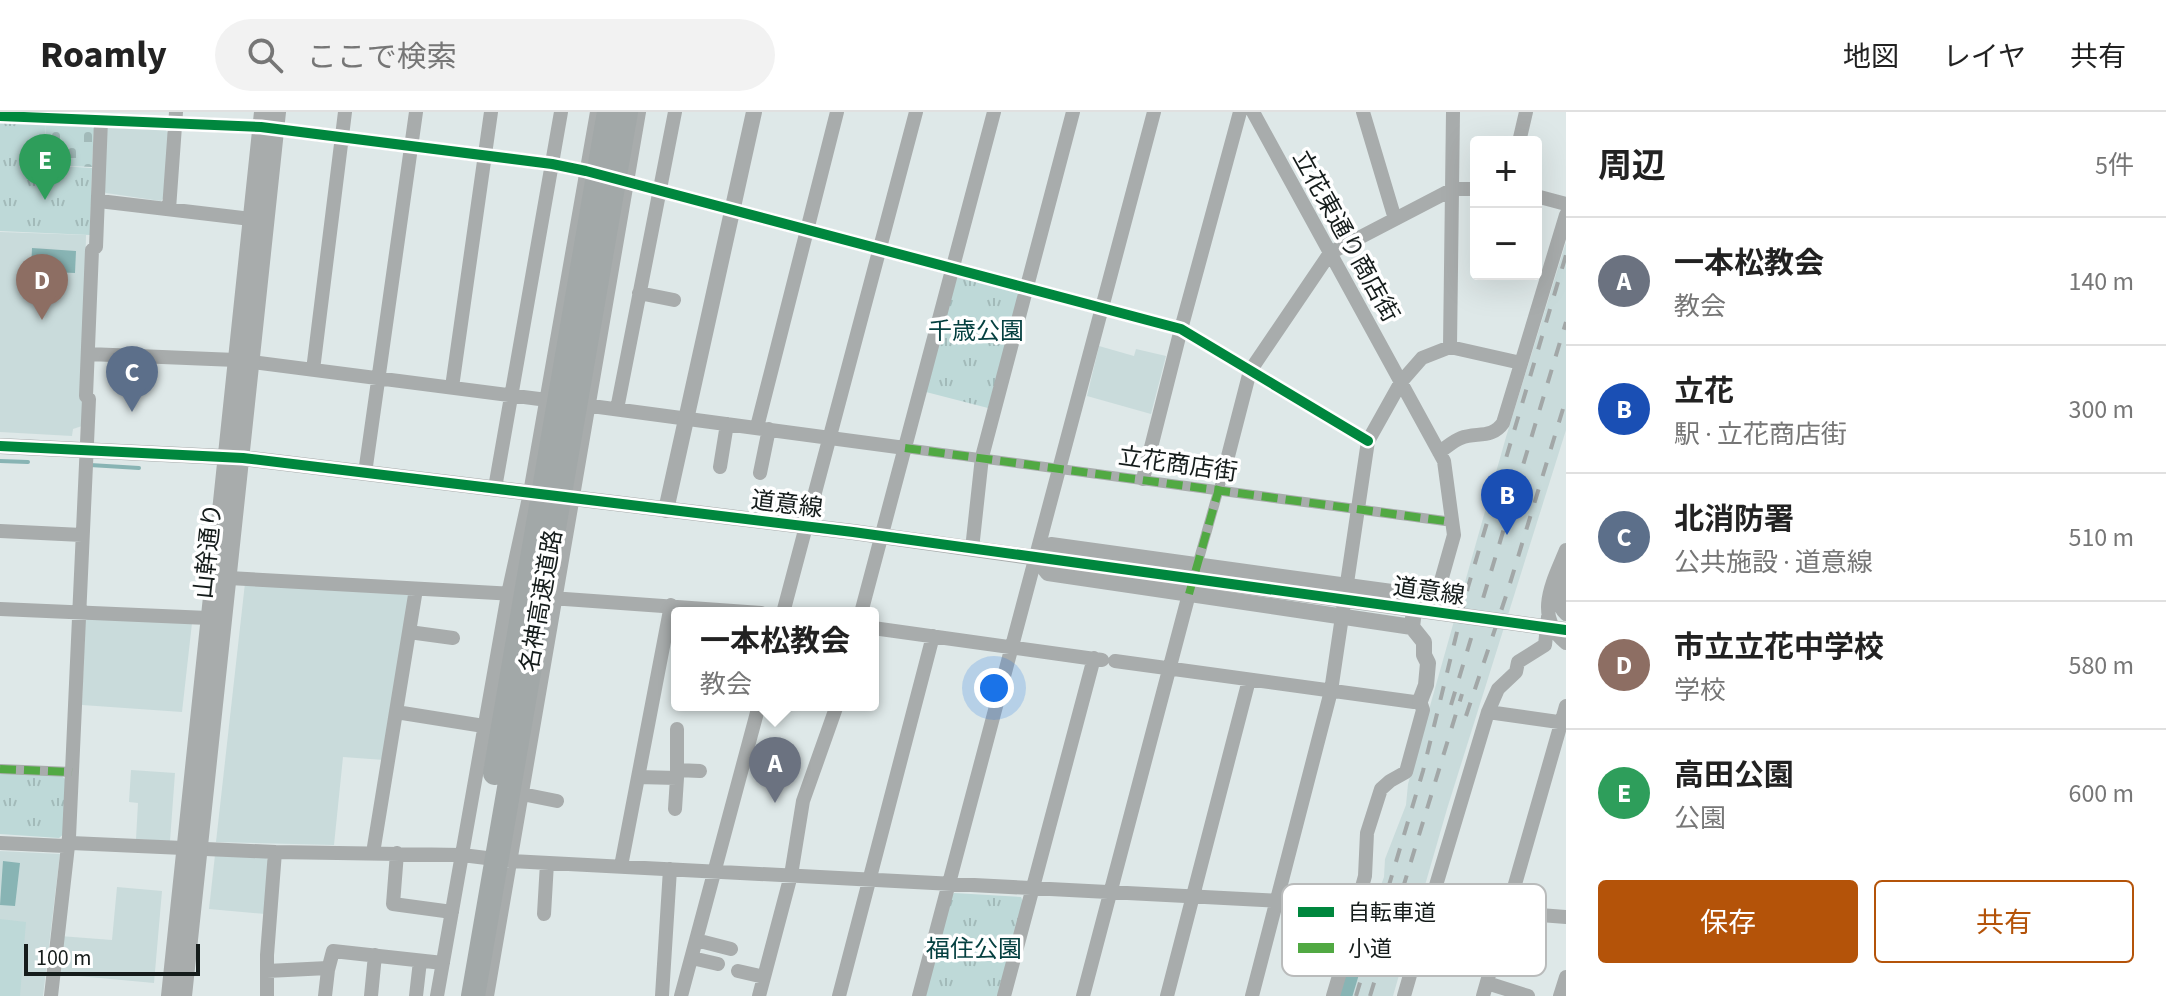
<!DOCTYPE html>
<html lang="ja">
<meta charset="utf-8">
<style>
body{margin:0;font-family:"Source Sans 3","Noto Sans JP",sans-serif;background:#f2f2f2;color:#222}
.controls{position:absolute;right:24px;top:24px;display:grid;overflow:hidden;border-radius:8px;box-shadow:0 8px 32px #0002}
.controls button{width:72px;height:72px;display:grid;place-items:center;padding:0;border:0;border-bottom:2px solid #e0e0e0;background:#fff;color:#222;font:40px sans-serif}
.scale{position:absolute;left:24px;bottom:20px;width:176px;box-sizing:border-box;padding-left:8px;border:4px solid #151c1b;border-top:0;font-size:22px;line-height:28px;white-space:nowrap;color:#151c1b;-webkit-text-stroke:6px #fff;paint-order:stroke}
.you{position:absolute;left:994px;top:576px;width:28px;height:28px;margin:-20px;border:6px solid #fff;border-radius:50%;background:#1a73e8;box-shadow:0 0 0 12px #1a73e833}
.badge{display:grid;place-items:center;width:52px;height:52px;border-radius:50%;background:#b45309;color:#fff;font-size:26px;font-weight:700}
.pin{position:absolute;translate:-50% -66px;filter:drop-shadow(0 2px 4px #0008)}
.pin::after{content:'';position:absolute;top:42px;width:28px;height:24px;background:inherit;clip-path:polygon(0 0,100% 0,50% 100%)}
.popup{position:absolute;left:671px;top:495px;width:208px;height:104px;box-sizing:border-box;display:grid;place-content:center;border-radius:8px;background:#fff;filter:drop-shadow(0 2px 6px #0005);font-size:26px;white-space:nowrap;color:#767676}
.popup b{font-size:30px;color:#222}
.popup::after{content:'';position:absolute;left:50%;top:100%;margin-left:-16px;border:16px solid transparent;border-top-color:#fff}
.list{margin:0;padding:0;list-style:none}
h2{display:flex;justify-content:space-between;align-items:center;height:104px;margin:0;padding:0 32px;font-size:34px}
h2 small{font-size:26px;font-weight:400;color:#767676}
.list li{display:grid;grid-template-columns:52px 1fr auto;gap:24px;align-items:center;box-sizing:border-box;height:128px;padding:0 32px;border-top:2px solid #e0e0e0}
.list b{display:block;font-size:30px;white-space:nowrap}
.list p{margin:0;font-size:26px;white-space:nowrap;color:#767676}
.list em{font-size:26px;font-style:normal;color:#767676}
.actions{display:flex;gap:16px;padding:24px 32px}
.actions a{flex:1;padding:18px 0;border:2px solid #b45309;border-radius:8px;text-align:center;font-size:28px;color:#b45309}
.actions .main{background:#b45309;color:#fff}
.icon{flex:none;width:44px;height:44px;fill:none;stroke:currentColor;stroke-width:2;stroke-linecap:round;stroke-linejoin:round}
.map{position:relative;flex:none;width:1566px;height:884px;overflow:hidden}
header{display:flex;align-items:center;gap:48px;box-sizing:border-box;height:112px;padding:0 40px;background:#fff;border-bottom:2px solid #e0e0e0}
header strong{font-size:38px}
nav{display:flex;gap:44px;margin-inline-start:auto;font-size:28px}
.search{width:560px;height:72px;background:#f2f2f2;display:flex;align-items:center;gap:20px;box-sizing:border-box;padding:0 28px;border-radius:44px;color:#767676;font-size:30px}
main{display:flex}
aside{flex:1;background:#fff}
.map>svg:first-child{display:block}
.built{fill:#c9dbdb}
.grass{fill:#bed9d8}
.cemetery{fill:url(#cemetery-stones)}
.park{fill:url(#park-tufts)}
.water{fill:#88b4b4}
.lines{fill:none;stroke-linecap:round;stroke-linejoin:round}
.stream{stroke:#88b4b4;stroke-width:4}
.river{stroke:#88b4b4;stroke-width:22}
.pedestrian{stroke:#a8acac;stroke-width:10}
.minor{stroke:#a8acac;stroke-width:14}
.tertiary{stroke:#a8acac;stroke-width:16}
.rail{stroke:#a2a7a7;stroke-width:4;stroke-dasharray:14 14;stroke-linecap:butt}
.tertiary-bridge{stroke:#a8acac;stroke-width:16}
.motorway-bridge{stroke:#a2a8a8;stroke-width:24}
.quiet{stroke:#51a943;stroke-width:8;stroke-dasharray:16 8;stroke-linecap:butt}
.cycleway-casing{stroke:#fff;stroke-width:15}
.cycleway{stroke:#00873e;stroke-width:10}
.labels{text-anchor:middle;stroke-width:7;stroke-linejoin:round;paint-order:stroke}
.street-label{font-size:24px;fill:#151c1b;stroke:#fff}
.park-label{font-size:24px;fill:#054040;stroke:#fff}
.key{fill:#fff;stroke:#b9bbbb;stroke-width:2}
.key-label{font-size:22px;fill:#151c1b}
</style>
<header>
<strong>Roamly</strong>
<div class="search"><svg class="icon" aria-label="search" viewBox="0 0 24 24"><circle cx="10" cy="10" r="6"/><path d="M15 15l6 6"/></svg>ここで検索</div>
<nav><a>地図</a><a>レイヤ</a><a>共有</a></nav>
</header>
<main>
<div class="map">
<svg width="1566" height="884" viewBox="0 0 1566 884">
<defs>
<pattern id="cemetery-stones" width="16" height="16" patternUnits="userSpaceOnUse" patternTransform="scale(2)"><rect width="16" height="16" fill="#bed9d8"/><path d="M2 7V4a2 2 0 0 1 4 0v3zM10 15v-3a2 2 0 0 1 4 0v3z" fill="#a2bab9"/></pattern>
<pattern id="park-tufts" width="24" height="20" patternUnits="userSpaceOnUse" patternTransform="scale(2)"><rect width="24" height="20" fill="#bed9d8"/><path d="M3 7l-1-3M5 7V3M7 7l1-3M15 17l-1-3M17 17v-4M19 17l1-3" fill="none" stroke="#a2bab9"/></pattern>
</defs>
<rect width="100%" height="100%" fill="#dee8e8"/>
<path class="built" d="M108,14L164,16L169,22L165,84L161,89L106,81L102,78L105,20Z
M0,120L86,123L82,314L73,317L72,324L0,320Z
M1566,130V318L1447,697L1393,884H1344L1368,803L1374,798V792L1384,765L1385,747L1406,693L1408,672L1506,325Z
M1099,234L1134,244L1136,237L1166,244L1151,302L1087,284Z
M245,471L411,483L384,648L343,645L334,733L216,730Z
M90,504L192,511L182,600L82,593L85,509Z
M131,658L175,661L170,729L136,727L138,691L129,690Z
M0,739L60,742L43,884H0Z
M215,743H264L269,750L265,802L209,797Z
M117,775L162,779L154,871L57,862L60,824L112,828Z"/>
<path class="grass" d="M0,807L26,810L20,884H0Z"/>
<path class="cemetery" d="M46,12L90,14L94,16L92,55L45,53Z"/>
<path class="park" d="M0,10L46,12L44,53L92,56L90,123L0,119Z
M959,164L1016,178L1019,184L988,296L926,280L955,167Z
M0,661L62,664L67,669L65,721L59,726L0,722Z
M954,781L1021,785L1023,790L999,884H924L949,786Z"/>
<path class="water" d="M32,136L76,139L75,161L31,159Z
M3,749L20,751L15,794L0,793Z"/>
<g class="lines">
<path class="stream" d="M0,349L28,350
M90,353L139,356"/>
<path class="river" d="M1300,797L1366,801
M1341,884L1366,801L1373,800L1410,811L1423,804L1435,803L1525,808"/>
<path class="pedestrian" d="M905,336L1445,409
M1196,457L1226,352
M0,657L72,660"/>
<path class="minor" d="M1253,0L1444,349L1454,423L1441,469L1416,481
M1363,0L1395,107
M0,4L261,15L552,52L586,59L1181,217L1368,329
M1519,30L1526,0
M1536,84L1566,92
M99,89L251,107
M169,97L176,0
M639,181L674,188
M1450,235L1453,0
M88,242L236,248
M252,250L555,289
M313,258L345,0
M452,275L491,0
M584,293L905,336
M617,297L675,0
M757,315L837,0
M1439,340C1446,336 1453,329 1461,326C1476,320 1492,327 1503,311L1566,103
M1226,352L1250,259L1330,141L1453,77H1476
M720,355L727,312
M365,361L416,0
M760,361L769,317
M1143,367L1181,217L1240,0
M495,376L561,0
M0,419L82,423
M972,437L982,345L1073,0
M1566,438C1553,470 1533,504 1566,531
M1566,463C1560,476 1554,491 1566,502
M229,466L514,482
M551,486L761,501
M0,497L208,506
M783,501L916,0
M861,501L994,0
M1548,505L1545,533L1518,550L1516,560L1498,577L1488,600L1431,790L1437,795L1566,805
M873,516L1102,548
M409,520L453,526
M1115,549L1414,590L1420,589L1423,598L1406,660L1390,669L1381,677L1367,721L1365,764L1357,793L1355,810L1333,884
M396,600L490,615
M1488,600L1566,611
M677,658L700,659
M638,665L677,666V617
M522,682L557,689
M675,697L677,666
M0,731L65,734L71,731L275,740L462,743L511,749L1357,793
M373,741L416,477
M397,741L393,792L452,800
M621,754L671,493
M544,802L547,751
M696,828L731,837
M692,846L718,852
M267,859L328,856
M738,859L764,865
M1487,871L1528,884
M51,884L69,725L89,287L86,284L92,138L96,135L101,8
M267,884V843L275,740
M325,884L328,858L333,839L443,851
M371,884L375,843
M416,884L420,849
M437,884L508,482L530,381L597,0
M487,884L639,0
M662,884L670,757
M681,884L759,593
M759,884L791,763L803,689L837,593
M839,884L933,524
M919,884L1154,0
M1004,884L1094,546
M1083,884L1189,482
M1167,884L1249,568
M1252,884L1331,579L1368,329L1401,270L1422,246L1450,235L1521,251
M1404,884L1431,790
M1483,884L1566,594
M1560,884L1566,865"/>
<path class="tertiary" d="M0,334L243,346L853,420L1060,449
M666,398L754,0
M1036,446L1051,433L1399,481H1416L1412,515L1424,530V543L1428,551L1426,573L1420,589
M1036,446L1048,461L1412,515
M169,884L262,0
M184,884L278,0"/>
<path class="rail" d="M1451,593L1566,210
M1466,604L1508,478L1566,287
M1356,884L1423,659L1468,475L1566,143
M1370,884L1462,582"/>
<path class="tertiary-bridge" d="M1060,449L1566,518"/>
<path class="motorway-bridge" d="M495,661L609,0
M473,884L626,0"/>
<path class="quiet" d="M905,336L1445,409
M1189,482L1226,352
M0,657L72,660"/>
<defs>
<path id="cycleway" d="M0,4L261,15L552,52L586,59L1181,217L1368,329
M0,334L243,346L853,420L1566,518"/>
</defs>
<use href="#cycleway" class="cycleway-casing"/>
<use href="#cycleway" class="cycleway"/>
</g>
<g class="labels">
<g class="street-label">
<text transform="translate(1346 124) rotate(61)" y="8">立花東通り商店街</text>
<text transform="translate(1178 352) rotate(8)" y="8">立花商店街</text>
<text transform="translate(787 392) rotate(7)" y="8">道意線</text>
<text transform="translate(208 439) rotate(-84)" y="8">山幹通り</text>
<text transform="translate(1429 479) rotate(8)" y="8">道意線</text>
<text transform="translate(541 489) rotate(-80)" y="8">名神高速道路</text>
</g>
<g class="park-label">
<text x="976" y="227">千歳公園</text>
<text x="974" y="845">福住公園</text>
</g>
</g>
<rect x="1282" y="772" width="264" height="92" rx="12" class="key"/>
<rect x="1298" y="795" width="36" height="10" fill="#00873e"/>
<rect x="1298" y="831" width="36" height="10" fill="#51a943"/>
<g class="key-label">
<text x="1348" y="808">自転車道</text>
<text x="1348" y="844">小道</text>
</g>
</svg>
<div class="controls">
<button>+</button>
<button>−</button>
</div>
<div class="scale">100 m</div>
<div class="you"></div>
<div class="pin badge" style="left:775px;top:691px;background:#6b7280">A</div>
<div class="popup"><b>一本松教会</b>教会</div>
<div class="pin badge" style="left:1507px;top:423px;background:#1a4fb4">B</div>
<div class="pin badge" style="left:132px;top:300px;background:#5c6f8a">C</div>
<div class="pin badge" style="left:42px;top:208px;background:#8d6e63">D</div>
<div class="pin badge" style="left:45px;top:88px;background:#2e9e5b">E</div>
</div>
<aside>
<h2>周辺<small>5件</small></h2>
<ul class="list">
<li><span class="badge" style="background:#6b7280">A</span><div><b>一本松教会</b><p>教会</p></div><em>140 m</em></li>
<li><span class="badge" style="background:#1a4fb4">B</span><div><b>立花</b><p>駅 · 立花商店街</p></div><em>300 m</em></li>
<li><span class="badge" style="background:#5c6f8a">C</span><div><b>北消防署</b><p>公共施設 · 道意線</p></div><em>510 m</em></li>
<li><span class="badge" style="background:#8d6e63">D</span><div><b>市立立花中学校</b><p>学校</p></div><em>580 m</em></li>
<li><span class="badge" style="background:#2e9e5b">E</span><div><b>高田公園</b><p>公園</p></div><em>600 m</em></li>
</ul>
<div class="actions"><a class="main">保存</a><a>共有</a></div>
</aside>
</main>
